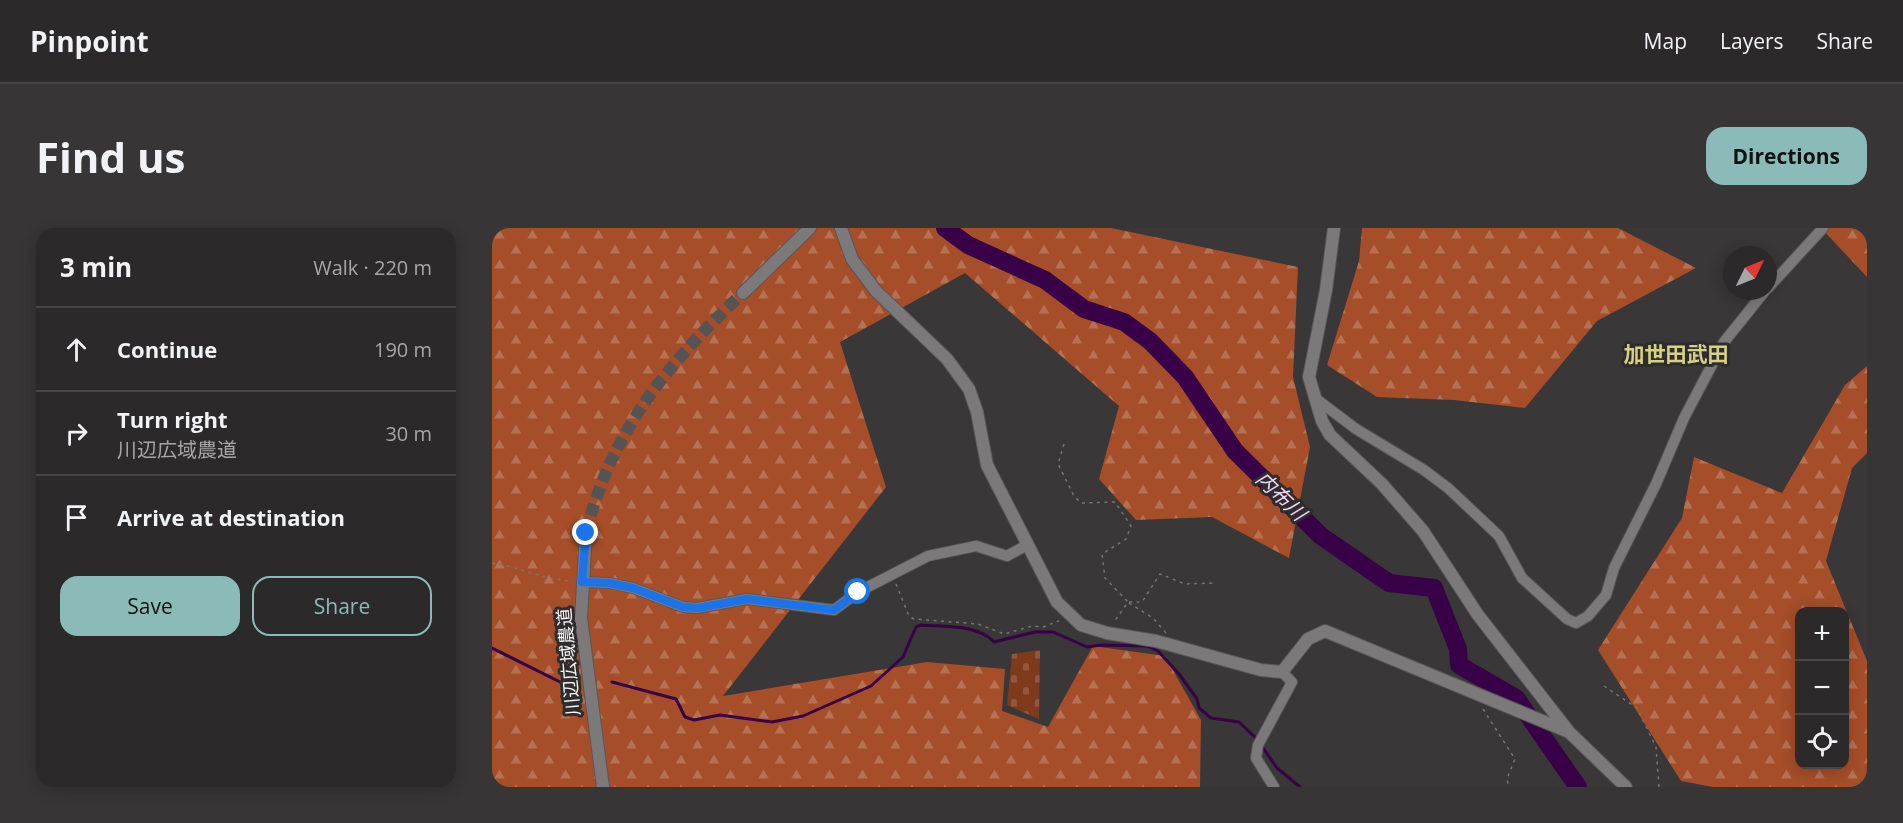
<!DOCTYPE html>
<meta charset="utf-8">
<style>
body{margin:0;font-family:"Open Sans","Noto Sans JP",sans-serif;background:#373535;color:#f1f3f6}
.controls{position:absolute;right:18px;bottom:18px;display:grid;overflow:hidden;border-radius:12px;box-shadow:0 3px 15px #0003}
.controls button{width:54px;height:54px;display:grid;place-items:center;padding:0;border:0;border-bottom:2px solid #474546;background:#2b2929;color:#f1f3f6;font:30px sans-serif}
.compass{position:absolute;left:1231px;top:18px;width:54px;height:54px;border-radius:50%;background:#2b2929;box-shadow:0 3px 15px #0003;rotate:47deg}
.stop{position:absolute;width:18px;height:18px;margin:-14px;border:4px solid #1a73e8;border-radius:50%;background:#fff}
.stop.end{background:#1a73e8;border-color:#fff;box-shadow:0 2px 6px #0008}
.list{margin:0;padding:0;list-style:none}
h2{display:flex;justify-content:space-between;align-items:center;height:78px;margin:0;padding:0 24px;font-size:26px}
h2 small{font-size:20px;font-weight:400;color:#a6a6a8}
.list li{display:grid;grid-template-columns:39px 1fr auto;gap:18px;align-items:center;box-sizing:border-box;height:84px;padding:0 24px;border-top:2px solid #474546}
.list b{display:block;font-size:22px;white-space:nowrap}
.list p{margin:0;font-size:20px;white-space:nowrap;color:#a6a6a8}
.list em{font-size:20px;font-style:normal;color:#a6a6a8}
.actions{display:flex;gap:12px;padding:18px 24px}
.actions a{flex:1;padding:14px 0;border:2px solid #8bbbb9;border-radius:18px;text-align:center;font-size:21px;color:#8bbbb9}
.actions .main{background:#8bbbb9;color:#111}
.icon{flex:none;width:33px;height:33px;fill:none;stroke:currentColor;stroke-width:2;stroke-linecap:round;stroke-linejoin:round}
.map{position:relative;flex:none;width:1375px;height:559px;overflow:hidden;border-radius:18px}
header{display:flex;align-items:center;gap:36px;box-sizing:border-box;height:84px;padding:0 30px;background:#2b2929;border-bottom:2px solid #474546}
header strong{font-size:28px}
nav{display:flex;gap:33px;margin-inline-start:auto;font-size:21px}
.intro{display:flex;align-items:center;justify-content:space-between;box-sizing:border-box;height:144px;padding:0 36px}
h1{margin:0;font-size:42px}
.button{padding:15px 27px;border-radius:18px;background:#8bbbb9;color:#111;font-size:21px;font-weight:700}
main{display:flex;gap:36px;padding:0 36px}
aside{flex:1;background:#2b2929;border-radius:18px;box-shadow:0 3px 15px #0003}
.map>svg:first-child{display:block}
.forest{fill:url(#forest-firs);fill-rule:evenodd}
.cemetery{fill:url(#cemetery-stones)}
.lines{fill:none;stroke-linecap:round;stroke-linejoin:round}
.stream{stroke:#380047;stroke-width:3}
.river{stroke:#380047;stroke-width:18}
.tertiary-tunnel{stroke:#555354;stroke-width:12;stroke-dasharray:12 6;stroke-linecap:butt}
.minor-casing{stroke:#585657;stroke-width:12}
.tertiary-casing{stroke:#585657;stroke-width:14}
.path{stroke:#767475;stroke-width:1.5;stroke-dasharray:3 4.5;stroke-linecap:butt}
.minor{stroke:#7c797a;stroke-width:10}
.tertiary{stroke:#7c797a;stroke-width:12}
.route{stroke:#1a73e8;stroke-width:8}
.labels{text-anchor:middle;stroke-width:6;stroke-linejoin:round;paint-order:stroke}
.street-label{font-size:18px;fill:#f6f4f5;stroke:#2f2c2d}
.water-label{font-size:20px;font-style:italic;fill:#f1d2fa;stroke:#2f2c2d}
.quarter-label{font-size:21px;font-weight:bold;fill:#d5d082;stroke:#2f2c2d}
</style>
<header>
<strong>Pinpoint</strong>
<nav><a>Map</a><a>Layers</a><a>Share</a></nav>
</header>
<div class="intro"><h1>Find us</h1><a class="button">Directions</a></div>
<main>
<aside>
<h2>3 min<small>Walk · 220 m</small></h2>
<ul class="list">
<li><svg class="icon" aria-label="ahead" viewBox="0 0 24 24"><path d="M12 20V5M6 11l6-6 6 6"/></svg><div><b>Continue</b></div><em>190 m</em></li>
<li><svg class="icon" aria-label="right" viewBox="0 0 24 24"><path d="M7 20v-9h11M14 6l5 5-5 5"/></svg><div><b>Turn right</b><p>川辺広域農道</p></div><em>30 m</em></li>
<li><svg class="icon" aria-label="arrive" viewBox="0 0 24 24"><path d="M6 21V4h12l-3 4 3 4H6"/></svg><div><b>Arrive at destination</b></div></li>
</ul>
<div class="actions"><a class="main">Save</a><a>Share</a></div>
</aside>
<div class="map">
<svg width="1375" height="559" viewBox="0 0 1375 559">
<defs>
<pattern id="forest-firs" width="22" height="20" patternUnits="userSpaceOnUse" patternTransform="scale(1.5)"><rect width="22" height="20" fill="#a54e29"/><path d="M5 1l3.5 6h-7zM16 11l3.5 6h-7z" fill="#b67153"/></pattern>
<pattern id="cemetery-stones" width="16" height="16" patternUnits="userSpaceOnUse" patternTransform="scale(1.5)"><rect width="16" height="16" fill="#7f3a1c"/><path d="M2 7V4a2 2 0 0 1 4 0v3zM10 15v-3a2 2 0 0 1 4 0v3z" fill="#92573e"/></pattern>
</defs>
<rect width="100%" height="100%" fill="#393737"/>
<path class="forest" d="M0,0H619L806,39L801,149L818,219L797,330L720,289L644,292L607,251L627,178L473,45L348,114L394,259L231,468L435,434L513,441L510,483L556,499L601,418L673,428L709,492L708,559H0Z
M870,0H1126L1204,40L1105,93L1033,180L962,172L885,169L835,137L867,33Z
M1329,0H1375V49Z
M1375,138V225L1360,240L1334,333L1375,433V559H1221L1189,553L1106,422L1190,290L1202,229L1290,265L1353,157ZM1352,383V536H1308V383Z"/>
<path class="cemetery" d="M548,422L547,491L515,477L520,426Z"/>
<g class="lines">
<path class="stream" d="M0,420L78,459
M120,454L184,471L193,489L202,492L228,487L280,494L311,488L379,458L411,429L424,399L429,397C452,399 485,396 502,414L543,404H561L595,419L609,417L655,418L666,423L687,446L705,471L707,480L719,490L747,494L766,512
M769,517L785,540L808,559"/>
<path class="river" d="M453,0L476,17L553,52L592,81L632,94L658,113L693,149L743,223L829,308L897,355L942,360L966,421L967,437L1024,470L1086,559"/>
<path class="tertiary-tunnel" d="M94,305C119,203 176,135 251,65"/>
<defs>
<path id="minor" d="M1276,60L1331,0
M823,170L864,201L932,242L956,260L1007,308L1030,350L1075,391L1084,395L1096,388L1114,367L1122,340L1164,256L1192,190L1232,114L1273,63
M90,354L117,355L141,360L191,379L205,380L255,371L342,382L366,364L436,328L484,318L515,328L535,317
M782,559L764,530L766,517L800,454L790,444"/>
<path id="tertiary" d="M349,0L360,31L384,63L455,131L477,161L485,184L495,237L565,374L589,397L615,405L664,413L769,442L790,444L816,411L833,403L1077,504
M842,0L834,62L817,149L830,193L838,207L890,256L931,303L986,387L1077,504L1134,559
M251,65L318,0
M94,305L89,390L111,559"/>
</defs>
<use href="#minor" class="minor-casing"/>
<use href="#tertiary" class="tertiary-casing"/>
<path class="path" d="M572,216L566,236L582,268L589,275L623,274L639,298L634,311L610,326L613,350L636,374L622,394
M0,335C27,339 53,352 81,353
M404,356L417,388L422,391L486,396L512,406L540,398L551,399L567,393
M637,374H650L668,346L693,356L722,355
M637,375L661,390L674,405
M1112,458L1145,480L1164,519L1167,559
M991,481L1023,531L1015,551L1017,559"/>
<use href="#minor" class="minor"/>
<use href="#tertiary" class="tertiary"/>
</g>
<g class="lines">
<path class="route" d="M94,305L90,354L117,355L141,360L191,379L206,380L255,371L342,382L366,364"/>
</g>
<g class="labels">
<g class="street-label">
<text transform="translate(77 434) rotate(-95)" y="6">川辺広域農道</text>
</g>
<g class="water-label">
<text transform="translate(789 268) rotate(44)" y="7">内布川</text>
</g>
<g class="quarter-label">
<text x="1184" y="134">加世田武田</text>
</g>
</g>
</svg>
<div class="controls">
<button>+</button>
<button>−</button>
<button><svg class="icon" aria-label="locate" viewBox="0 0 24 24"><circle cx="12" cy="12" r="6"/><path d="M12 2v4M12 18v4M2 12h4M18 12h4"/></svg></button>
</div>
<svg class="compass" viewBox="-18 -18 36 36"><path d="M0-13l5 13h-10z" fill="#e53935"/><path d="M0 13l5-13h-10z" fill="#a6a6a8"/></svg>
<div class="stop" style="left:366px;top:364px"></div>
<div class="stop end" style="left:94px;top:305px"></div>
</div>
</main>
